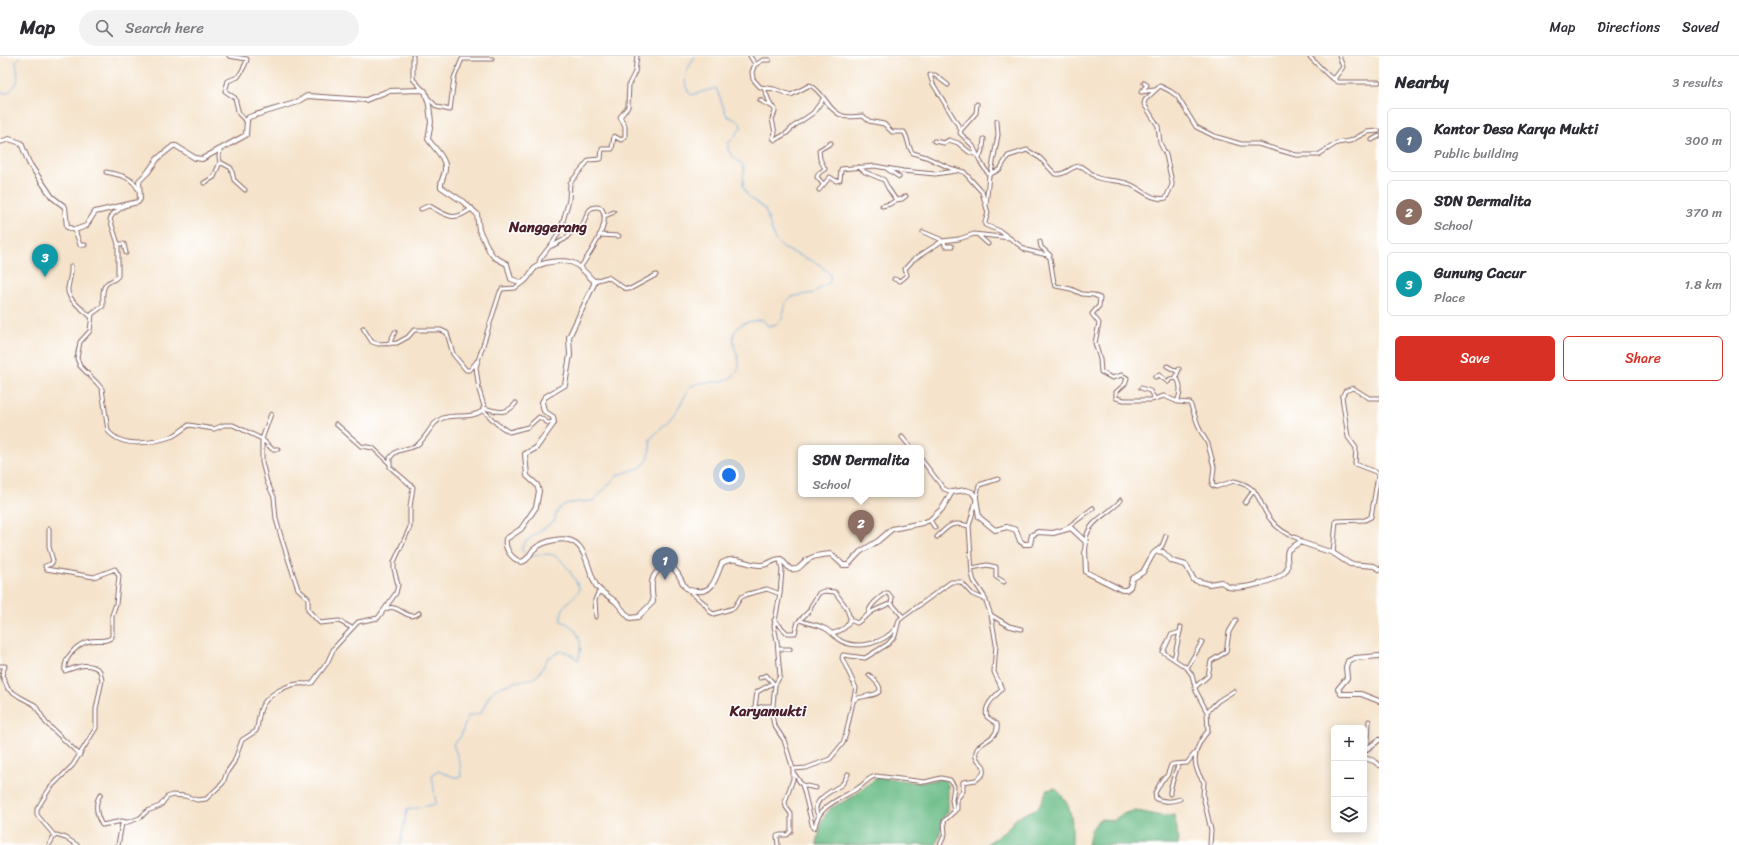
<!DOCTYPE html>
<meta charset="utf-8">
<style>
body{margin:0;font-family:Sriracha,sans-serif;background:#f2f2f3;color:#2b2b33}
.controls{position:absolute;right:12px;bottom:12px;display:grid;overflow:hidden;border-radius:6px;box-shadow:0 2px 10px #0003}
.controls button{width:36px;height:36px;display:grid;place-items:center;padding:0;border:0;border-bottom:1px solid #e1e1e2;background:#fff;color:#2b2b33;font:20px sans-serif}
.you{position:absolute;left:729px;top:419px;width:14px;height:14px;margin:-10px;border:3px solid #fff;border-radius:50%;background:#1a73e8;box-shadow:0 0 0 6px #1a73e833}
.badge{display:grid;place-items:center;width:26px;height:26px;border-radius:50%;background:#d93025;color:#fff;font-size:13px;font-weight:700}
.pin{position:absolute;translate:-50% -33px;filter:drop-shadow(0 1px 2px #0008)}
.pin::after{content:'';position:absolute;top:21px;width:14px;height:12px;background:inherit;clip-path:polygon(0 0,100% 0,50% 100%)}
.popup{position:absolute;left:798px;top:389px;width:126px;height:52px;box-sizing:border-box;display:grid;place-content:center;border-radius:6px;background:#fff;filter:drop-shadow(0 1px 3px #0005);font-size:13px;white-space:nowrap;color:#7c7c81}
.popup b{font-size:15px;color:#2b2b33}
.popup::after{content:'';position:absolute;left:50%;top:100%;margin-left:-8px;border:8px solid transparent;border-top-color:#fff}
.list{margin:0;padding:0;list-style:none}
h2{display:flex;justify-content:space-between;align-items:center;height:52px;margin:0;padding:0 16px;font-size:17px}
h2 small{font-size:13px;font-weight:400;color:#7c7c81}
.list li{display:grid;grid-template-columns:26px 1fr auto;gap:12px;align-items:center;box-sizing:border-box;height:64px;margin:0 8px 8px;padding:0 8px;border:1px solid #e1e1e2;border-radius:6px}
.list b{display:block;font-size:15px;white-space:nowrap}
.list p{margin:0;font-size:13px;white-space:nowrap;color:#7c7c81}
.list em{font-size:13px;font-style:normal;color:#7c7c81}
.actions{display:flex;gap:8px;padding:12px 16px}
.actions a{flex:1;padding:9px 0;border:1px solid #d93025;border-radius:6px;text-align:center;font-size:14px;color:#d93025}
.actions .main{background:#d93025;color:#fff}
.icon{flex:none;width:22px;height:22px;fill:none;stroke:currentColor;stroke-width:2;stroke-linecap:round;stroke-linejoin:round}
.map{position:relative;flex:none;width:1379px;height:789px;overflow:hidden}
header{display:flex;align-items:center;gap:24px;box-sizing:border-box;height:56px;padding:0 20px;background:#fff;border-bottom:1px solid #e1e1e2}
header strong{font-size:19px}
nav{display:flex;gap:22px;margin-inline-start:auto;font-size:14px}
.search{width:280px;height:36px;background:#f2f2f3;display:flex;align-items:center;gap:10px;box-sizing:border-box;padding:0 14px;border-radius:22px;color:#7c7c81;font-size:15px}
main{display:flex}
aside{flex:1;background:#fff}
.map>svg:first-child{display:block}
.forest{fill:#6ebe8a;stroke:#5c6e5a}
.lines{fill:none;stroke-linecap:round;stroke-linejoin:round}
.stream{stroke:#6eade1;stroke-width:1}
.minor-casing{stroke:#866463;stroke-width:5}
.tertiary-casing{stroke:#866463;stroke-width:6}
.minor{stroke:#fff;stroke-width:3}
.tertiary{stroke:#fff;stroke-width:4}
.labels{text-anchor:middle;stroke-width:3;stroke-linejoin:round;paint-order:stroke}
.quarter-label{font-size:15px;font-weight:bold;fill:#4a1f2b;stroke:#fff}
</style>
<header>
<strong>Map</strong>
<div class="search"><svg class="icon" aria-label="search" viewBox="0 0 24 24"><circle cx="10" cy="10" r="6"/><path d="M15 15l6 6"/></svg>Search here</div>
<nav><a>Map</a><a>Directions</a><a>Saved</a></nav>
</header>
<main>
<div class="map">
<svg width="1379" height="789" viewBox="0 0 1379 789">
<rect width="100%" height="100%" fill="#fff"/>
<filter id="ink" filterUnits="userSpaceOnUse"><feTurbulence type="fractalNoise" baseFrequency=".025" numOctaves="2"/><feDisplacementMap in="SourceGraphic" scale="8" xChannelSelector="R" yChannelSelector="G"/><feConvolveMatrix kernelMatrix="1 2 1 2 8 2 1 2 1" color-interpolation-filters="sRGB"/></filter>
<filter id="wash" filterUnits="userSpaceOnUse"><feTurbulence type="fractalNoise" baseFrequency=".012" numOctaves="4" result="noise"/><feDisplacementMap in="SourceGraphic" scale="16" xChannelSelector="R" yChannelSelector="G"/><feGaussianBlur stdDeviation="0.9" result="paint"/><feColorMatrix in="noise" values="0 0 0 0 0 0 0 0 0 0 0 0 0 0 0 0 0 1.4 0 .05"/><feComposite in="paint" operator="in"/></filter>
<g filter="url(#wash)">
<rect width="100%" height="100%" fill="#f5e3cb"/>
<path class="forest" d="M881,721L920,727L940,723L945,724L948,729V755L942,764L940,778L936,789H817L821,765L831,752L854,740L876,722Z
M1055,732C1074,750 1072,765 1072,789H985L1007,774L1017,761L1038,752L1047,734Z
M1133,755C1148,755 1160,763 1174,759L1177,773L1178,789H1088L1091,774L1099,763L1114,764L1122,758Z"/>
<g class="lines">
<path class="stream" d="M0,36L7,37C22,26 17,22 16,5L21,0
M527,500L522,495V491L525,486L555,464C556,443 578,447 593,445L618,419L642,411L648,404L650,392V383C666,369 682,351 689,331C693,330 697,327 701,327C713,325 724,328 734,319C751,305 717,281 744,267C749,265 757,265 762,263L768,270L777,268L782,263L786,246L791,241L813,237L830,226V218L819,208L783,192L775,184L765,153L748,140L743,131L744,112L742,108L732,100L728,94V88L741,72L740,66L727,60L716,32L691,39C680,27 687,13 695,0
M400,789L407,754L436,748L432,719L438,715L454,721H461L460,708L453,688L460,682L468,660L481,657L489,640L495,633L515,626L534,622L539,618L548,602L561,595L567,596L578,604C584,587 579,571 561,565C559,551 571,544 579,535V531C573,521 565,504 553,499C546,497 537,500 530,500"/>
</g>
</g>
<g filter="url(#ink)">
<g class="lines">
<defs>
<path id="minor" d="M229,0L247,3C247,6 241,17 238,21L228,25L225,35L235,42L239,58L247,66
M413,0V23L423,34
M750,0L755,8L752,16L753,23L760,31L774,33L791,39L810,29C824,36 828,55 843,60C850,62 856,60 863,60L869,65L884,68L892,76H904C909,83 907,91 913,97L926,101L950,112L964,116L982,136L988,157L985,166V169L1000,175L1026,194L1047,199L1050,202L1054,227L1056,230L1071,233L1082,238L1094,239L1100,242L1099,250L1092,258L1099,267L1095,287L1100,303L1101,316L1112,322L1122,319L1127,322L1125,328L1116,336V342L1124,344H1151L1164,340L1178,346L1190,347L1200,374L1208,388L1214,411L1212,429L1216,431L1234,425C1263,432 1256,446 1271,464C1278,474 1288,479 1299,483L1300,486
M1309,0L1329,20L1338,26H1379
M755,9L763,4H769
M1334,23L1343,11L1339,0
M1144,27L1147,29L1141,36L1154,34
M948,29L935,19H930L933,28L961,74L960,77L973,90L981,107L989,119L986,150
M764,32L771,50
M427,41L437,51L450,54L454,22L462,3H492
M760,44C765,49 771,48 775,53V56L772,63L775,77L773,82L775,84L787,77L794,70L813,57L824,42
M961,74L976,57L977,48
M1372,84L1379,80
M934,85L944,87L949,84L958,87L969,96L977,99
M220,93L219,101L220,106L231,112L234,124L245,134
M979,102L983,92L984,83
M859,111L865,116L884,124L888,132L896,144L902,143L906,140
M887,113L899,121
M106,116C119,119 131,120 138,133
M991,117L998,79L997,65
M989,119L1000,113L1008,100L1027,94L1040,102L1055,118C1066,120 1070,110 1080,110C1087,112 1091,119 1098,122C1107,125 1117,124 1126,127C1139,130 1151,146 1166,142L1172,129V126L1166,99L1160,87L1158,70L1144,48L1145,44L1160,30L1170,35L1177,40L1196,71L1214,80L1241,88H1258L1296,99H1318L1337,87L1350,85L1367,76L1379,75
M204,127L214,121L220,106
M823,128L817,121L819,117L825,113L820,103L819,94L831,87
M819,134L830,121L836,125L840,124L841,113L875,110L903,115L935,118L956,115
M124,150L113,158L110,163L118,188V220C115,224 113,224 109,226C101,230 103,242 103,250L92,258L90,275L80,286L77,302L80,310L97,327L102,333L108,375C123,393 154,387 173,380C179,377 184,372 189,369L214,373L224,369H233L262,383V406L267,426L274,441L276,463L282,484L298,533L308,542V554L320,567L339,565L352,572
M882,150L890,148L896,144
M421,153L428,150H430C448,161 455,166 472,152
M605,160L614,156
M75,174L80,189H85
M923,176L940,183L942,185
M599,179L619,180
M978,179L988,188
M944,185L945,190H952
M1040,186L1041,191L1050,199
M118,188H124L126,197
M552,190L565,183L573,174L582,170C587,162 587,147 601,152C613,167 589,198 580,212
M71,210C72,218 69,224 68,232C66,243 84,254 91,261
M538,210L540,203L554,185L561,172L569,144L570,127L589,104L601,103L602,93H612L614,80L621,84L625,81V70L620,61L628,51L629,28L635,16L637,0
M894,223L900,225L907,219L905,213L913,204L942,185L959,183L974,178L1010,182
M594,225L608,221L624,232L630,233L656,219
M363,272L372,286L378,288L397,287L408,281L414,274H441L447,277L453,298L466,314H470L477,305
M389,288L395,276
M1167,310L1178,316
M1155,321L1159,319L1168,326L1170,323L1176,322
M1141,332L1150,335L1155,343
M1177,346C1181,337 1182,329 1176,321L1179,313
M484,352C497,355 506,360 516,347
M483,354L497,368L509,376L528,371L539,361L548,367L554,366
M271,358L262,383L272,393H278
M336,368L361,390L373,392L389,407
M902,381L911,392
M921,403L944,433L952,436
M976,442L979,429L998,423
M1245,447L1254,434
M930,464L935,472
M1067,472L1093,452
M49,473V491L53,505L51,508L45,510L46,513L94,521L115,513L119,520L116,548L112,559V581C106,587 98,583 90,585C78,587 63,602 65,615C77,611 89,605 100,615L102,624L96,653V672L73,709L50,732L37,753V759L54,779
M937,481C949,469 952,465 969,470
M1086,484C1087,465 1111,457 1121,444
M1155,496L1162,490L1166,480
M1333,497L1336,465L1365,464L1371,461L1378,420L1376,416L1355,408L1356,392L1348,381L1342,341L1345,335L1353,332L1369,342H1379
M780,503L782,514L780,538
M972,512L987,509L996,511V521L1004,526
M687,533L705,548L710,556L714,558L734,552L741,541L748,538L767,533L780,538L774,570L777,585L780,620L775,629L772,659L774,669L784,684L793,713V723L785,746L786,751L791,758V775L787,779H780L777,780L778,789
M386,553C398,546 408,567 419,557
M868,559C869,549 878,543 886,537H888L892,542L891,547
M991,559L1009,570L1021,573
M596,561L595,544L598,537L602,536
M774,564L787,577H795L798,566L810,554L811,550L819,537L824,535L835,536L846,551L850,562C849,571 841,575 833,577
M800,564C808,568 816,568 824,572C831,575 834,581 841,585C859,594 884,587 896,572
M850,564L857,567L873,555L891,547L903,561
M1180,576L1171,579L1163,596L1187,612L1192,619L1196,635L1207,656L1208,675C1194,691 1190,709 1204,726L1203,740L1211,774L1210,789
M778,593H790
M1174,603L1181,571
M0,610H5L2,619L8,633L20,641L35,649L46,667L80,699
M1187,612L1202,586
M760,622L766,619L773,627
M1195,631L1208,620L1211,605L1226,596L1229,576L1236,564
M854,644C864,637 897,643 869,619
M772,650H764L757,652L755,651L757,636L773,627
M1207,656L1218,645L1234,635
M1365,693L1368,686L1369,665
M793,713L806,712L830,703L843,687L846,678L856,632L842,602L843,599L865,602L888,588L895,580L899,564L951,526H961L972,538L986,544
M793,716L802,729L804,735L813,772L815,771C818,749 841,743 858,732C865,728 868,721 876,720L925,726L941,722L950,724L954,730L952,744L954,756
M802,729L816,732
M101,738C94,746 96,759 102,769L122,765L126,766
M1170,738C1169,734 1177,711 1179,708
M1180,743C1171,746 1166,746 1156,743L1155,737L1162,724L1167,720L1171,709L1174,708L1187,707L1195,697
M818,759C809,745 832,735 841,729C844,727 846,722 848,718
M49,789L53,782L56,779L66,782L77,789
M118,789L122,768L140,762L147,755L160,750L167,741L172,739L185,740L197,744L206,743L223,727L227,716L234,706L242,684L256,675C259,667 258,658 262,650C268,639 284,630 297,628C302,627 307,629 312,627L327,607L334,592L358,566L378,562L396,537L398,529L394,513V506L410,471V451L413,431L390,411V402C397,391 407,395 417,389C427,382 431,366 443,362C456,358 471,363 482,355L484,350L479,334L476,311L500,236L502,233L515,232L522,227
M940,789L945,778L944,765L957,753V743L963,735V726L976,724L983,718L984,711C982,707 977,705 976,701C972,685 1000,686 997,668L987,661C983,649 995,641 1002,633L994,616L996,588L991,559L984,540L974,525L972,518L969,470L976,445"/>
<path id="tertiary" d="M0,86L9,83L21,87L29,107L52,141L65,151L67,171L75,174L86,170L95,156L138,146L140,143L139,125L148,116L158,102L173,90H176L195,102L202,103L246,79L247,64L249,61L295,47L307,40L366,44L388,35L421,34L425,35L429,49L431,66L428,83C433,91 447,103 445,113C445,120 440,125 441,131L462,145L477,158L479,174L490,196L494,201L507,208L511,223L522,227C529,223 530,216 536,211C545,205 570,202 578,210C584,214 588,220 594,225V228L569,281L570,299L565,329L545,341L542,346L544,355L553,361L554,367L536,392L525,398L527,420L537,429L539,435L536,451L521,473L506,483C504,493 512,503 521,506C528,505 529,499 533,494C538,489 548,485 555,484C588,478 585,511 597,531C602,537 610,541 616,546C621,551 625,558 630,562L638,561L653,546C652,533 648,520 662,512H673C679,517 681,525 685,531C688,534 693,535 697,535C714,537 716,520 722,507C737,498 746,510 761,509C769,509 773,503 781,503L790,513C801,515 801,507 809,503C815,499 824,499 831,498L843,509H848L860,496L878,485L892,473L922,467L930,464L942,453L952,436L966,434L972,436L976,442L979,461L995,474L1007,471L1016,474L1020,485L1024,488H1030L1032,479L1038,476L1053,477L1071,472L1086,486L1085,494L1086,516L1122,534H1126L1130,531L1132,523L1143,516L1153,498L1156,495L1163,496L1172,505L1186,509L1194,524L1209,528L1221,526C1224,527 1226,530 1229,531C1241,534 1278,525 1286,515C1290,510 1285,501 1288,494L1300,486L1333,497L1350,508L1374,510L1379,513
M1379,600L1355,602L1348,605L1346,611L1347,622L1338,633L1341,638H1361L1379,645
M1364,695L1379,684
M1364,702L1374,705L1379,709"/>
</defs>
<use href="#minor" class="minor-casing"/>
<use href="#tertiary" class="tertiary-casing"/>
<use href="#minor" class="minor"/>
<use href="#tertiary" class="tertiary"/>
</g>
</g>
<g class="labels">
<g class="quarter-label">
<text x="548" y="176">Nanggerang</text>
<text x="768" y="660">Karyamukti</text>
</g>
</g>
</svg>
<div class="controls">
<button>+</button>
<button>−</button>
<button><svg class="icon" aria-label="layers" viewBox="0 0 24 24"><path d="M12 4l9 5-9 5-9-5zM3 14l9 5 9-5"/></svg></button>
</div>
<div class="you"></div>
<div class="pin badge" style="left:665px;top:524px;background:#5c6f8a">1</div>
<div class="pin badge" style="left:861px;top:487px;background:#8d6e63">2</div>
<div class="popup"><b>SDN Dermalita</b>School</div>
<div class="pin badge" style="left:45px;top:221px;background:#0f9aa8">3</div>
</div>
<aside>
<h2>Nearby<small>3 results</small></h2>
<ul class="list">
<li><span class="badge" style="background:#5c6f8a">1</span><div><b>Kantor Desa Karya Mukti</b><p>Public building</p></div><em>300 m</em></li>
<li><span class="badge" style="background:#8d6e63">2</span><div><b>SDN Dermalita</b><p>School</p></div><em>370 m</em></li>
<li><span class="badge" style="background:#0f9aa8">3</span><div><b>Gunung Cacur</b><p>Place</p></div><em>1.8 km</em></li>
</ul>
<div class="actions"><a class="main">Save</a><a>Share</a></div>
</aside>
</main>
